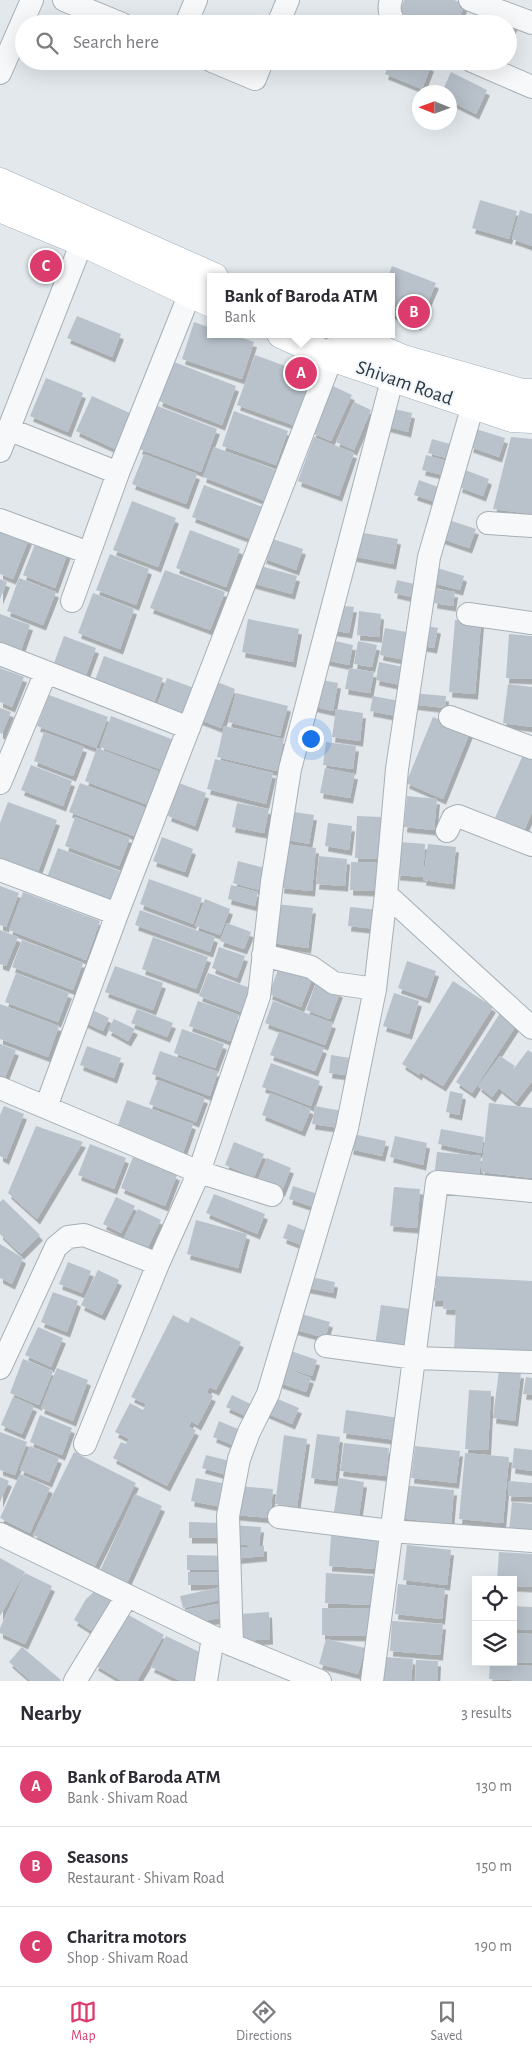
<!DOCTYPE html>
<meta charset="utf-8">
<style>
body{margin:0;font-family:"Alegreya Sans",sans-serif;background:#f7f7f7;color:#2b2b33}
.controls{position:absolute;right:15px;bottom:15px;display:grid;overflow:hidden;border-radius:0px;box-shadow:0 5px 20px #0002}
.controls button{width:45px;height:45px;display:grid;place-items:center;padding:0;border:0;border-bottom:1px solid #e1e1e2;background:#fff;color:#2b2b33;font:25px sans-serif}
.compass{position:absolute;left:412px;top:85px;width:45px;height:45px;border-radius:50%;background:#fff;box-shadow:0 5px 20px #0002;rotate:271deg}
.you{position:absolute;left:310px;top:738px;width:18px;height:18px;margin:-12px;border:4px solid #fff;border-radius:50%;background:#1a73e8;box-shadow:0 0 0 8px #1a73e833}
.badge{display:grid;place-items:center;width:32px;height:32px;border-radius:50%;background:#dc3c6d;color:#fff;font-size:16px;font-weight:700}
.pin{position:absolute;translate:-50% -50%;border:2px solid #fff;box-shadow:0 1px 5px #0006}
.popup{position:absolute;left:207px;top:273px;width:188px;height:65px;box-sizing:border-box;display:grid;place-content:center;border-radius:0px;background:#fff;filter:drop-shadow(0 1px 4px #0005);font-size:16px;white-space:nowrap;color:#7c7c81}
.popup b{font-size:19px;color:#2b2b33}
.popup::after{content:'';position:absolute;left:50%;top:100%;margin-left:-10px;border:10px solid transparent;border-top-color:#fff}
.list{margin:0;padding:0;list-style:none}
h2{display:flex;justify-content:space-between;align-items:center;height:65px;margin:0;padding:0 20px;font-size:21px}
h2 small{font-size:16px;font-weight:400;color:#7c7c81}
.list li{display:grid;grid-template-columns:32px 1fr auto;gap:15px;align-items:center;box-sizing:border-box;height:80px;padding:0 20px;border-top:1px solid #e1e1e2}
.list b{display:block;font-size:19px;white-space:nowrap}
.list p{margin:0;font-size:16px;white-space:nowrap;color:#7c7c81}
.list em{font-size:16px;font-style:normal;color:#7c7c81}
.icon{flex:none;width:28px;height:28px;fill:none;stroke:currentColor;stroke-width:2;stroke-linecap:round;stroke-linejoin:round}
.map{position:relative;flex:none;width:532px;height:1681px;overflow:hidden}
.search{position:absolute;background:#fff;box-shadow:0 5px 20px #0002;left:15px;right:15px;top:15px;height:55px;display:flex;align-items:center;gap:12px;box-sizing:border-box;padding:0 18px;border-radius:28px;color:#7c7c81;font-size:19px}
.sheet{height:305px;background:#fff}
nav{display:flex;justify-content:space-around;align-items:center;box-sizing:border-box;height:70px;border-top:1px solid #e1e1e2;background:#fff;font-size:14px;color:#7c7c81}
nav a{display:grid;justify-items:center;gap:2px}
nav .on{color:#dc3c6d}
.map>svg:first-child{display:block}
.building{fill:#b9c2cb;filter:url(#shadow)}
.lines{fill:none;stroke-linecap:round;stroke-linejoin:round}
.minor-casing{stroke:#a6b0b7;stroke-width:24}
.major-casing{stroke:#a0aeb9;stroke-width:29}
.minor{stroke:#f6f8fa;stroke-width:22}
.major{stroke:#fff;stroke-width:28}
.labels{text-anchor:middle;stroke-width:4;stroke-linejoin:round;paint-order:stroke}
.street-label{font-size:20px;fill:#283846;stroke:#f3f6f9}
</style>
<div class="map">
<svg width="532" height="1681" viewBox="0 0 532 1681">
<defs>
<filter id="shadow"><feDropShadow dx="3" dy="5.5" stdDeviation="0" flood-color="#0004"/></filter>
</defs>
<rect width="100%" height="100%" fill="#e2e8ec"/>
<path class="building" d="M404,0H454L465,4L457,24H423L399,14Z
M481,9L515,23L508,38V24H475Z
M390,61H419L431,66L422,89L385,74Z
M451,72L487,90L476,114L450,101V92H442Z
M480,200L517,211L509,239L472,228Z
M520,210L532,214V246L512,239Z
M392,266L436,283L418,325L391,313V277H388Z
M77,316L121,334L112,357L67,338Z
M194,322L211,328V334H231L254,342L242,379L182,359Z
M255,355L313,376L296,426L237,405Z
M174,362L236,386L222,425L159,401Z
M46,378L83,393L68,432L30,416Z
M333,386L352,395L331,441L312,433Z
M92,396L132,414L115,449L76,431Z
M354,402L371,410L354,450L336,442Z
M155,405L217,429L201,472L139,449Z
M390,408L412,413L408,432L385,426Z
M234,411L288,431L276,465L222,446Z
M476,429L505,438L499,457L470,447Z
M314,437L354,453L339,496L298,481Z
M511,437L532,439V514L493,509Z
M432,439L457,446L453,460L428,453Z
M214,447L276,470L265,501L203,477Z
M144,454L197,474L186,504L132,484Z
M426,455L454,463L451,477L422,470Z
M465,470L489,479L483,496L459,487Z
M419,480L446,490L441,504L414,495Z
M204,485L265,508L253,540L192,517Z
M132,501L176,518L158,567L113,550Z
M443,518L476,529L469,548L437,537Z
M0,527L29,539L13,579L0,574Z
M190,530L240,549L226,587L176,568Z
M358,532L398,539L393,564L352,556Z
M270,538L303,549L296,570L263,558Z
M37,539L68,552L55,588L23,575Z
M110,554L149,569L136,605L96,590Z
M257,565L297,576L292,594L252,583Z
M434,567L464,576L460,590L430,582Z
M165,570L225,592L210,630L150,608Z
M19,578L56,592L43,625L7,611Z
M0,579L7,582L0,599Z
M397,580L423,586L420,599L394,593Z
M436,589L455,592L453,606L434,603Z
M93,593L134,609L120,649L78,633Z
M335,605L354,607L349,633L330,630Z
M359,611L381,614L379,637L357,635Z
M0,614L30,625L20,653L0,645Z
M248,619L299,629L293,662L242,652Z
M455,620L481,622L475,694L449,692Z
M421,625L438,628L434,648L417,645Z
M385,628L411,633L405,660L380,655Z
M509,634L532,636V679L506,678Z
M64,636L96,648L86,675L54,663Z
M330,640L353,645L349,665L326,660Z
M358,641L377,645L372,667L354,664Z
M104,656L163,678L153,706L94,683Z
M379,662L403,667L400,685L376,680Z
M0,668L24,677L12,707L0,702Z
M349,668L374,672L370,693L345,689Z
M167,678L197,689L186,716L157,705Z
M316,679L338,683L333,711L311,706Z
M212,680L235,689L221,728L198,719Z
M508,684L532,687V727L503,723Z
M236,693L288,706L280,736L228,722Z
M411,693L446,696L445,708L410,704Z
M49,695L108,717L96,748L37,726Z
M373,696L399,701L396,716L370,711Z
M0,708L11,712L2,734L0,733Z
M336,709L363,713L360,741L332,737Z
M111,716L174,740L162,770L100,747Z
M433,717L470,732L443,799L406,783Z
M224,726L284,739L277,771L217,757Z
M44,732L84,747L73,776L34,761Z
M326,742L356,746L353,769L323,765Z
M97,748L160,772L148,805L85,781Z
M523,755L532,759V812L524,831L495,818Z
M215,759L273,773L266,804L207,789Z
M31,765L72,781L63,806L21,790Z
M325,768L355,774L350,798L320,793Z
M80,783L147,808L137,837L69,812Z
M179,783L206,793L195,826L168,816Z
M407,796L437,799L434,830L404,827Z
M8,802L57,820L38,872L0,858V823Z
M237,803L269,809L264,833L232,827Z
M288,811L314,815L309,844L283,839Z
M357,816L382,817L380,859L355,858Z
M75,817L130,838L119,866L65,846Z
M328,823L352,826L349,850L325,846Z
M162,837L193,849L185,872L153,861Z
M400,842L425,844L423,877L397,875Z
M285,844L316,848L312,891L281,888Z
M428,844L456,847L452,884L423,880Z
M58,848L122,872L110,904L46,880Z
M319,856L347,859L345,886L316,884Z
M238,861L265,868L259,890L233,883Z
M351,862L377,863L376,891L350,890Z
M149,879L202,898L193,924L140,904Z
M231,885L258,892L255,906L228,899Z
M0,886L19,893L6,927L0,925Z
M23,892L100,921L86,960L9,930Z
M205,899L230,909L220,935L195,926Z
M276,904L313,908L308,948L272,943Z
M350,907L379,910L377,929L348,926Z
M140,910L215,937L210,952L135,925Z
M227,923L251,932L244,949L220,941Z
M0,930L18,937L6,966L0,964Z
M153,937L208,957L196,989L142,969Z
M22,940L83,963L73,990L12,967Z
M219,947L245,956L237,978L212,968Z
M407,961L436,971L427,998L398,988Z
M280,964L313,977L301,1007L269,994Z
M115,966L163,983L153,1010L105,992Z
M16,973L69,993L58,1022L5,1002Z
M208,973L250,988L241,1012L199,996Z
M453,981L493,1007L443,1086L420,1072L419,1075L402,1064Z
M316,983L340,992L330,1019L306,1010Z
M394,993L419,1001L409,1034L383,1026Z
M198,1001L239,1015L230,1041L189,1026Z
M273,1001L333,1023L325,1045L265,1023Z
M0,1004L59,1026L48,1057L0,1039Z
M90,1009L109,1018L103,1031L84,1022Z
M137,1009L173,1023L167,1037L131,1023Z
M502,1010L519,1021L472,1093L456,1082Z
M114,1019L135,1029L128,1041L108,1030Z
M182,1029L224,1044L215,1068L174,1053Z
M279,1032L324,1048L315,1071L270,1055Z
M0,1044L16,1050L4,1080L0,1078Z
M87,1046L121,1058L114,1078L80,1065Z
M528,1050L532,1053V1081L516,1102L499,1088Z
M160,1051L218,1072L210,1096L152,1074Z
M331,1055L357,1059L355,1076L329,1073Z
M500,1056L515,1066L492,1097L478,1086Z
M271,1063L320,1081L311,1106L262,1087Z
M158,1080L205,1098L196,1122L149,1104Z
M450,1091L463,1094L459,1115L446,1112Z
M270,1093L311,1109L302,1131L262,1115Z
M127,1100L193,1124L183,1153L117,1128Z
M489,1103L532,1108V1178L481,1172Z
M4,1106L24,1114L6,1159L0,1156V1115Z
M315,1106L342,1111L340,1128L312,1124Z
M36,1126L83,1142L37,1219L8,1193Z
M441,1129L484,1137L481,1153L438,1144Z
M353,1134L386,1141L382,1156L350,1149Z
M395,1136L427,1143L423,1165L390,1157Z
M234,1142L264,1154L254,1177L225,1165Z
M90,1144L126,1158L114,1189L78,1175Z
M437,1152L481,1156L479,1181L434,1177Z
M133,1157L177,1175L165,1206L121,1188Z
M267,1158L291,1168L282,1191L257,1182Z
M293,1186L327,1197L322,1210L289,1199Z
M394,1187L420,1189L417,1228L390,1226Z
M214,1194L265,1214L257,1234L206,1213Z
M116,1197L135,1206L121,1233L103,1224Z
M3,1199L40,1235L21,1254L0,1234V1202Z
M138,1209L161,1220L147,1249L124,1238Z
M196,1220L247,1234L238,1268L187,1254Z
M288,1224L314,1234L309,1248L283,1238Z
M0,1244L23,1258L12,1284L0,1278Z
M68,1262L91,1271L82,1293L59,1284Z
M98,1270L119,1280L102,1315L81,1305Z
M306,1276L335,1282L333,1293L303,1287Z
M436,1276L532,1281V1354L454,1350L456,1310L443,1309L444,1301H432L433,1288H436Z
M53,1292L78,1301L67,1332L41,1322Z
M381,1305L410,1309L404,1348L375,1345Z
M298,1313L330,1322L325,1338L293,1329Z
M173,1315L188,1323L191,1317L241,1342L216,1390L209,1387L207,1393L213,1396L198,1425L191,1421L189,1427L196,1430L167,1486L113,1458L121,1442L126,1444L129,1439L115,1432L130,1403L143,1410L146,1404L131,1397Z
M38,1327L63,1338L51,1367L25,1355Z
M285,1349L317,1360L312,1376L279,1365Z
M23,1359L53,1371L39,1405L10,1393Z
M283,1367L311,1378L306,1392L277,1382Z
M57,1368L88,1380L73,1421L41,1408Z
M499,1370L521,1373L515,1421L493,1418Z
M526,1377L532,1378V1395L523,1394Z
M469,1390L491,1391L488,1450L465,1449Z
M232,1395L259,1408L254,1420L226,1407Z
M271,1396L299,1408L292,1424L264,1412Z
M13,1397L34,1406L22,1434L1,1425Z
M346,1410L399,1418L396,1440L343,1433Z
M40,1415L72,1428L62,1455L30,1442Z
M219,1421L245,1432L238,1447L213,1437Z
M0,1432L27,1442L15,1475L0,1470Z
M317,1434L340,1437L335,1481L311,1478Z
M284,1435L307,1439L297,1507L275,1504Z
M344,1443L389,1448L386,1476L340,1471Z
M30,1446L59,1458L49,1482L20,1470Z
M415,1446L460,1451L456,1483L411,1478Z
M514,1448L532,1450V1471L512,1468Z
M74,1452L136,1483L95,1566L33,1535Z
M465,1453L509,1457L503,1523L459,1519Z
M206,1455L234,1462L230,1476L202,1468Z
M20,1474L50,1488L30,1533L0,1518Z
M0,1477L9,1481L0,1502Z
M196,1478L232,1485L227,1508L191,1501Z
M339,1478L364,1482L359,1516L334,1512Z
M509,1481L532,1483V1497L508,1496Z
M401,1485L454,1490L451,1524L398,1518Z
M237,1486L273,1489L270,1518L235,1515Z
M135,1494L162,1506L127,1583L100,1571Z
M512,1502L532,1504V1535L509,1532Z
M189,1522L224,1523V1538H189Z
M233,1525L261,1527L259,1546L232,1544Z
M331,1536L380,1539L378,1569L329,1566Z
M407,1545L451,1550L447,1585L403,1580Z
M264,1546V1556L232,1559L231,1548Z
M499,1552L532,1554V1587L513,1586V1580H497Z
M187,1555L227,1556L226,1570H187Z
M0,1558L25,1572L0,1616Z
M188,1572H223V1584L188,1585Z
M25,1573L52,1586L25,1644L0,1633V1628Z
M326,1573L373,1576L372,1605L325,1603Z
M398,1584L445,1589L442,1619L395,1614Z
M221,1587L224,1599L183,1608L180,1596Z
M98,1588L120,1600L98,1635L74,1620L86,1599Z
M228,1602L231,1616L187,1624L185,1610Z
M513,1606L532,1607V1630L513,1629Z
M322,1608L371,1609V1636L322,1635Z
M269,1612L270,1639L241,1641L240,1614Z
M125,1613L164,1635L137,1681H122L95,1665Z
M392,1621L443,1624L440,1655L390,1651Z
M513,1633L532,1634V1663L513,1662Z
M166,1636L208,1656L196,1681H181L151,1667Z
M326,1639L365,1648L358,1674L319,1664Z
M22,1647L61,1680L60,1681H31L9,1662Z
M384,1657L413,1659L411,1681H383Z
M416,1660L438,1661L437,1681H415Z
M490,1663L532,1666V1681L489,1679Z"/>
<g class="lines">
<defs>
<path id="minor" d="M64,0L122,24
M391,0C388,8 390,16 395,24
M470,0L532,23
M186,24L196,0
M278,24L288,0
M212,61L255,79L262,61
M472,61L532,87
M0,73L32,0
M8,429L118,473
M0,451L82,242
M0,520L89,553
M488,523L532,526
M72,601L118,473L190,293
M468,614L532,623
M0,654L189,728
M450,717L532,748
M0,783L46,672
M447,831L453,818L458,816L532,845
M0,870L117,914
M386,894L532,1028
M263,955L311,967L334,983L375,989
M0,1088L199,1172L272,1195
M46,1107L117,914L338,341
M326,1346L415,1358L532,1362
M0,1368L56,1247L68,1237L84,1235L158,1264
M85,1444L158,1264L199,1172L259,996L272,882L290,769L397,361
M279,1517L390,1531L532,1541
M0,1534L213,1637L320,1681
M232,1645L228,1516L239,1459L249,1432L268,1394L347,1128L375,989L386,894L397,769L429,557L473,405
M75,1681L127,1596
M206,1681L213,1637
M372,1681L437,1182L532,1191"/>
<path id="major" d="M0,182L214,277
M0,208L82,242L211,303
M281,334L331,357L512,418L532,419
M345,334L403,359L522,393H532"/>
</defs>
<use href="#minor" class="minor-casing"/>
<use href="#major" class="major-casing"/>
<use href="#minor" class="minor"/>
<use href="#major" class="major"/>
</g>
<g class="labels">
<g class="street-label">
<text transform="translate(405 382) rotate(19)" y="7">Shivam Road</text>
</g>
</g>
</svg>
<div class="controls">
<button><svg class="icon" aria-label="locate" viewBox="0 0 24 24"><circle cx="12" cy="12" r="6"/><path d="M12 2v4M12 18v4M2 12h4M18 12h4"/></svg></button>
<button><svg class="icon" aria-label="layers" viewBox="0 0 24 24"><path d="M12 4l9 5-9 5-9-5zM3 14l9 5 9-5"/></svg></button>
</div>
<svg class="compass" viewBox="-18 -18 36 36"><path d="M0-13l5 13h-10z" fill="#e53935"/><path d="M0 13l5-13h-10z" fill="#7c7c81"/></svg>
<div class="you"></div>
<div class="pin badge" style="left:301px;top:373px">A</div>
<div class="popup"><b>Bank of Baroda ATM</b>Bank</div>
<div class="pin badge" style="left:414px;top:312px">B</div>
<div class="pin badge" style="left:46px;top:266px">C</div>
<div class="search"><svg class="icon" aria-label="search" viewBox="0 0 24 24"><circle cx="10" cy="10" r="6"/><path d="M15 15l6 6"/></svg>Search here</div>
</div>
<section class="sheet">
<h2>Nearby<small>3 results</small></h2>
<ul class="list">
<li><span class="badge">A</span><div><b>Bank of Baroda ATM</b><p>Bank · Shivam Road</p></div><em>130 m</em></li>
<li><span class="badge">B</span><div><b>Seasons</b><p>Restaurant · Shivam Road</p></div><em>150 m</em></li>
<li><span class="badge">C</span><div><b>Charitra motors</b><p>Shop · Shivam Road</p></div><em>190 m</em></li>
</ul>
</section>
<nav>
<a class="on"><svg class="icon" aria-label="map" viewBox="0 0 24 24"><path d="M3 6l6-2 6 2 6-2v14l-6 2-6-2-6 2zM9 4v14M15 6v14"/></svg>Map</a>
<a><svg class="icon" aria-label="directions" viewBox="0 0 24 24"><path d="M12 3l9 9-9 9-9-9zM9 14v-3h6M13 9l2 2-2 2"/></svg>Directions</a>
<a><svg class="icon" aria-label="saved" viewBox="0 0 24 24"><path d="M7 4h10v16l-5-4-5 4z"/></svg>Saved</a>
</nav>
